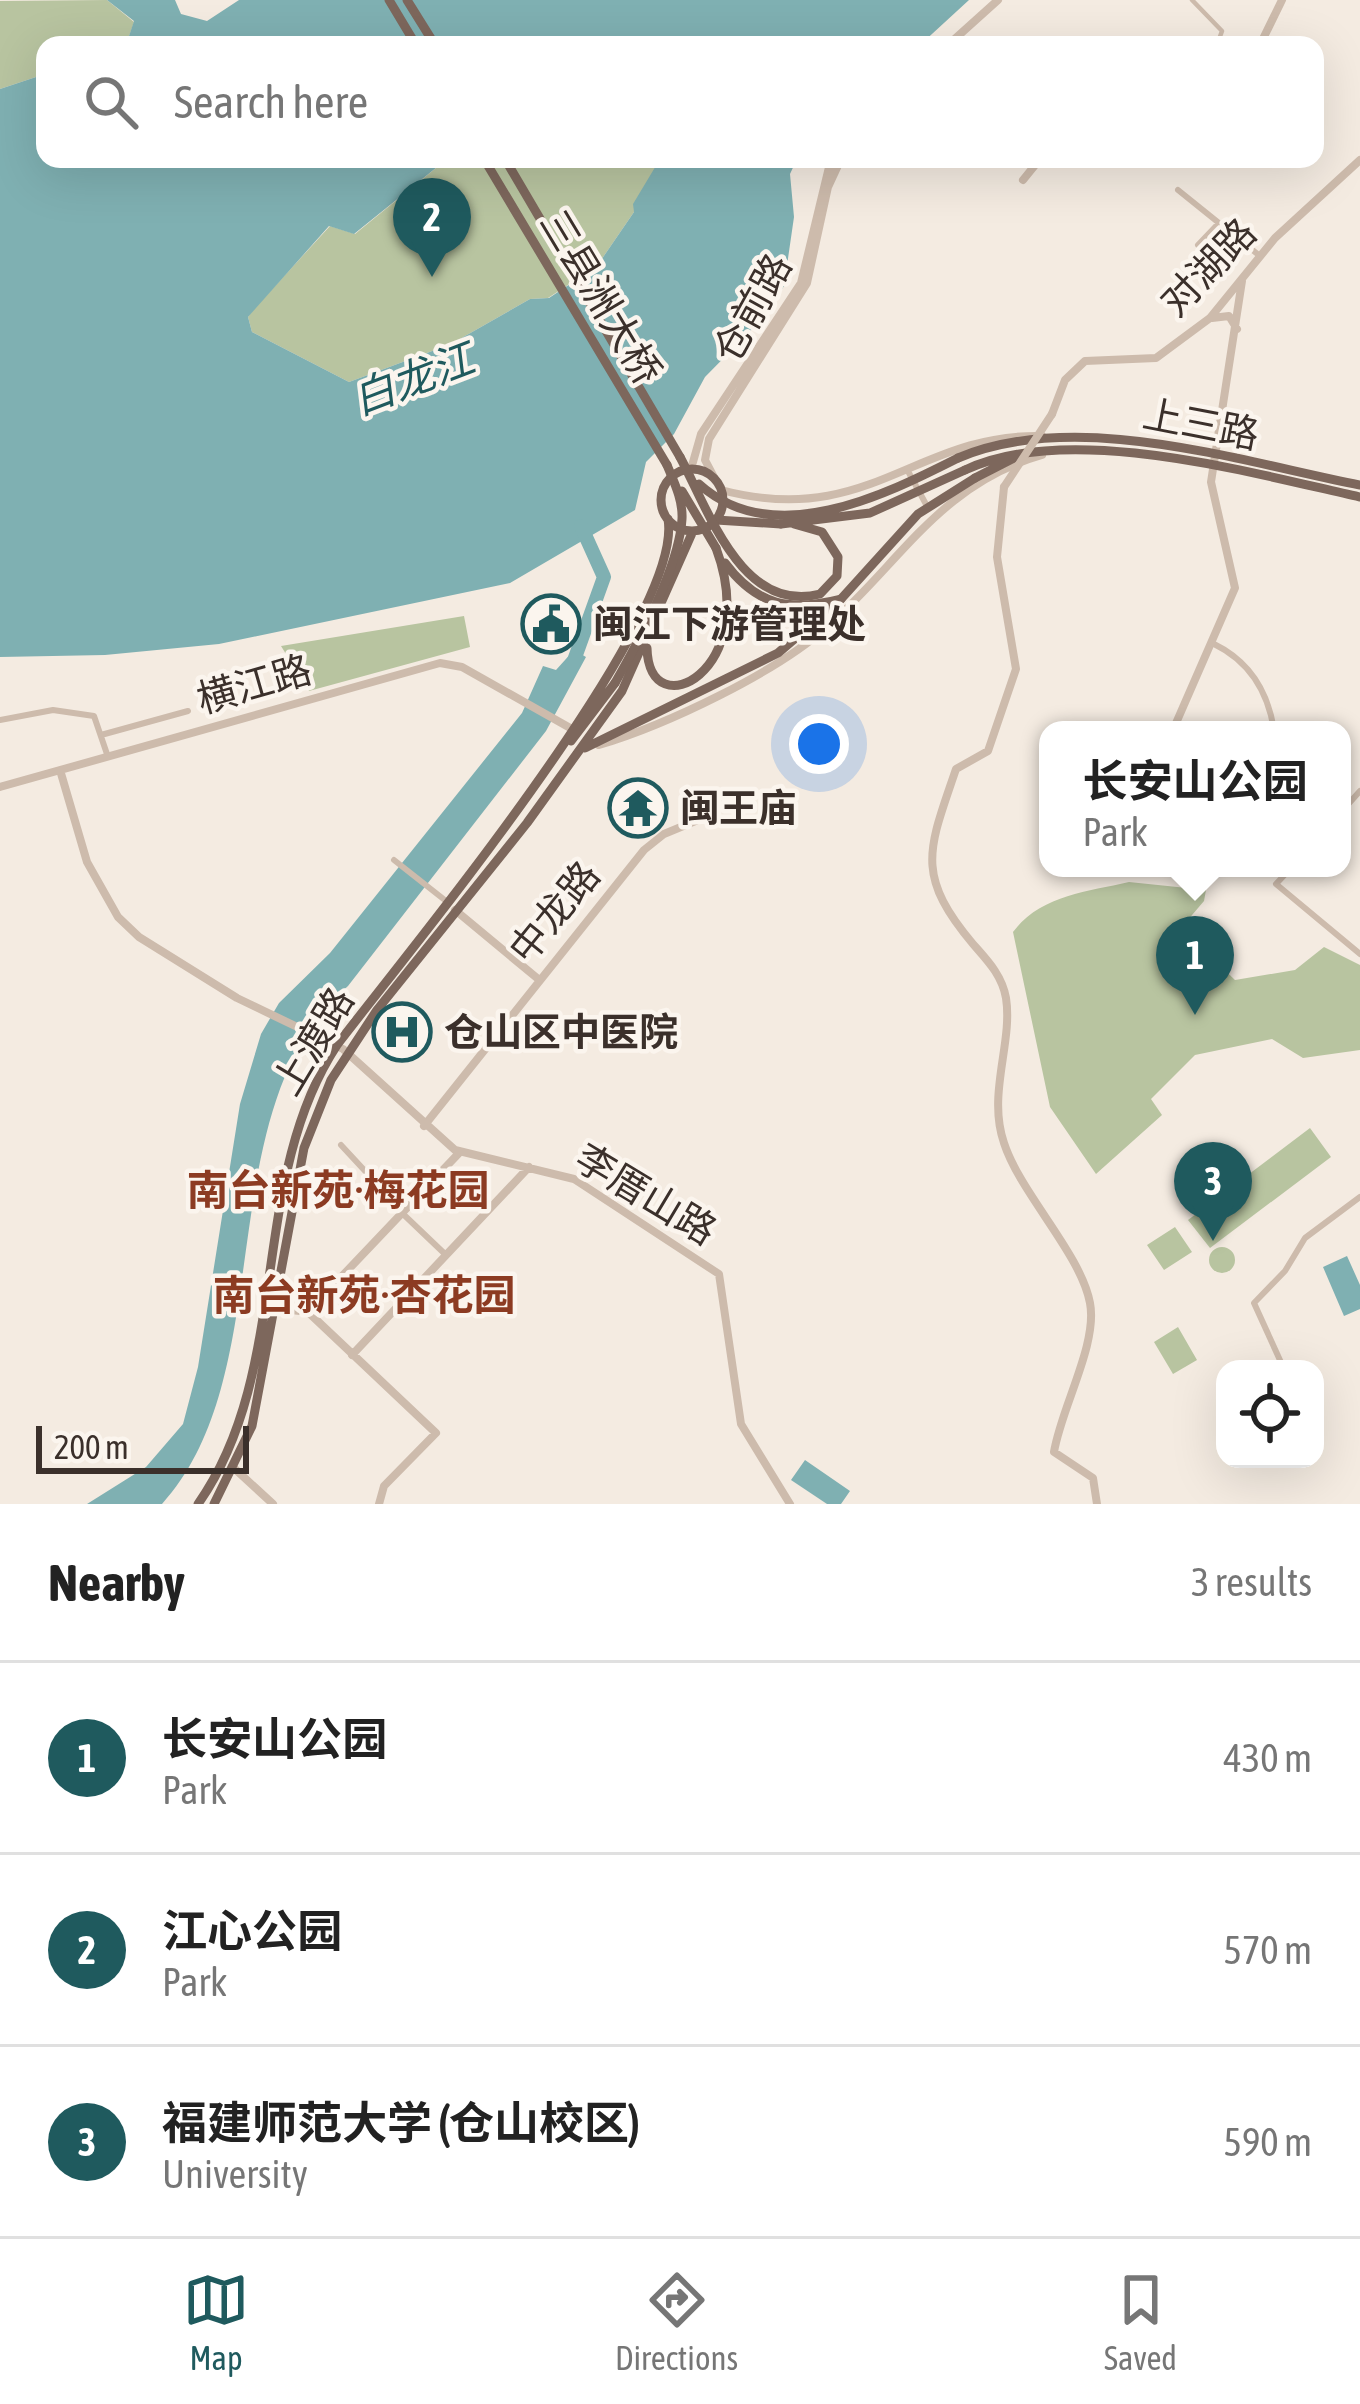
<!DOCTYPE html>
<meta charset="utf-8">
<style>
body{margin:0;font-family:"Asap Condensed","Noto Sans SC",sans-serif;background:#f2f2f2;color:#222}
.controls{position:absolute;right:36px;bottom:36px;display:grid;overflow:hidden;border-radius:24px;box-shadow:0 12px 48px #0002}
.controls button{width:108px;height:108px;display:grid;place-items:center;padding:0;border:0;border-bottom:3px solid #e0e0e0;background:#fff;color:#222;font:60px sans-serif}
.scale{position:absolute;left:36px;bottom:30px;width:213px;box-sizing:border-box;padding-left:12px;border:6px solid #3b302b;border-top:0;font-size:33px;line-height:42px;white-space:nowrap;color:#3b302b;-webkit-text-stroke:9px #fbf5ee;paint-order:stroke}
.you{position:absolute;left:819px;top:744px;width:42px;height:42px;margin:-30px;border:9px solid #fff;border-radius:50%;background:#1a73e8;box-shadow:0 0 0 18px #1a73e833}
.badge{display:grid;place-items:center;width:78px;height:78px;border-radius:50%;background:#1f5a5e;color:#fff;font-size:39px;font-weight:700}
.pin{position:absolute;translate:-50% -99px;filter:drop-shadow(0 3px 6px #0008)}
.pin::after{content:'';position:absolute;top:63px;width:42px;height:36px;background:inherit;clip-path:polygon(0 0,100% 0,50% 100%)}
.popup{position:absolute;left:1039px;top:721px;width:312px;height:156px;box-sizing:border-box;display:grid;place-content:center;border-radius:24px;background:#fff;filter:drop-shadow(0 3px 9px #0005);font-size:39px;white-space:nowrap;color:#767676}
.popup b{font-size:45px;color:#222}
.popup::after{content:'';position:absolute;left:50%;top:100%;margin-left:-24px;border:24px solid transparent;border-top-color:#fff}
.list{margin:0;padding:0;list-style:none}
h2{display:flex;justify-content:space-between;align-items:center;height:156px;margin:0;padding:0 48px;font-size:51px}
h2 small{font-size:39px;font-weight:400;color:#767676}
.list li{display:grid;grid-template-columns:78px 1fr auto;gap:36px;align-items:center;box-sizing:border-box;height:192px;padding:0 48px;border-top:3px solid #e0e0e0}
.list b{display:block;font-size:45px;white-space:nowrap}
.list p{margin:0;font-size:39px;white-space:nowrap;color:#767676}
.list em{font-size:39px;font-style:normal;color:#767676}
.icon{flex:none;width:66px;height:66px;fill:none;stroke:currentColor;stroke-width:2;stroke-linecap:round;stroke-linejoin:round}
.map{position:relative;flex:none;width:1360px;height:1504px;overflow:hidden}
.search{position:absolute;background:#fff;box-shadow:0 12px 48px #0002;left:36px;right:36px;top:36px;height:132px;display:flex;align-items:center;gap:30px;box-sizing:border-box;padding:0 42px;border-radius:24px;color:#767676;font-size:45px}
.sheet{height:732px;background:#fff}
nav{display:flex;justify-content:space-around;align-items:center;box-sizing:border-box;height:168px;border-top:3px solid #e0e0e0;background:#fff;font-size:33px;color:#767676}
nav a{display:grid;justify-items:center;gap:6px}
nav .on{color:#1f5a5e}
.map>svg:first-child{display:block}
.green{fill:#b8c4a0}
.water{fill:#7fb0b2}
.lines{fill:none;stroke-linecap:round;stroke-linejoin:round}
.river{stroke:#7fb0b2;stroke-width:14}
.pedestrian{stroke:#cdbbac;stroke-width:4.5}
.minor{stroke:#cdbbac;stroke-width:6}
.tertiary{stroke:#cdbbac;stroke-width:8}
.primary{stroke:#7d675c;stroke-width:9}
.tertiary-bridge{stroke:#cdbbac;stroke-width:8}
.primary-bridge{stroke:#7d675c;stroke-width:9}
.labels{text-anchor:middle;stroke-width:9;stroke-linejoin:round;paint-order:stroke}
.street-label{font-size:39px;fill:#3b302b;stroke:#fbf5ee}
.poi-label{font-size:39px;font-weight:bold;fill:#3b302b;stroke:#fbf5ee;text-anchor:start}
.water-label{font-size:42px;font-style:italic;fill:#1f5a5e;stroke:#fbf5ee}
.neighbourhood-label{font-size:42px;font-weight:bold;fill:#8c3b22;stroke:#fbf5ee}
</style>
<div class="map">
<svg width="1360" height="1504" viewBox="0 0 1360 1504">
<rect width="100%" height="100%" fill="#f4ebe1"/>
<path class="green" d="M107,0L134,22L126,45H45V74L0,89V1Z
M447,159H660L634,212L597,266L548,298L530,299L451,344L349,382L252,332L248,317L253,310L330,226L355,234Z
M464,616L470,647L309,691L281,646Z
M1129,882L1206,890L1204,901L1181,928L1235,980L1295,970L1324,947L1360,965V1050L1303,1058L1272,1039L1195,1055L1151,1099L1162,1115L1096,1174L1050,1107L1013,932C1041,895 1086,892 1129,882Z
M1310,1128L1331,1157L1210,1248L1188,1220Z
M1175,1227L1192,1252L1164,1270L1147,1245Z
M1209 1260a13 13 0 1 1 26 0a13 13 0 1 1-26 0Z
M1178,1327L1197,1360L1173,1374L1154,1342Z"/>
<path class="water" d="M107,0H175L181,14L207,21L239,0H969L920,45H126L134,21Z
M45,74V159H447L354,234L329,226L248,317L252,332L349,382L451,344L530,299L549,298L597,266L634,212L633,204L660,159H797L790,174L794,217L784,286L765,316L705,377L674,434L646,462L635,510L510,583L219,644L105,655L0,657V89Z
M574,650L586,657L546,731L348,986C206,1110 283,1371 162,1504H87L146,1467L183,1424L198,1367L240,1104L261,1034L279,1003L330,953L522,713L543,666L556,670Z
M1347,1256L1360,1285V1309L1344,1316L1323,1267Z
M805,1460L850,1491L841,1504H827L791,1480Z"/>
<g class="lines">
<path class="river" d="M572,666L604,577L581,526"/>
<path class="pedestrian" d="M1192,0L1222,31L1217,45"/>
<path class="minor" d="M1178,190L1260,256
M1198,245L1218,224
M1206,269L1234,237
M909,473L928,508
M1214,644C1249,661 1268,692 1274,730
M0,720L53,710L94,716L108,757
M101,735L188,711
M1342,811L1360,791
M394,860L446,901
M1291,868L1276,884L1360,954
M341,1145L403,1212
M402,1213L446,1255
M1284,1369L1254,1303L1285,1271L1305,1238L1360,1197"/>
<path class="tertiary" d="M948,45L998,0
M1260,45L1282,0
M1023,180L1040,159
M1212,318L1229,316L1237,329
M1052,414L1065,380L1085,361L1156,358L1210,318L1275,238L1360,160
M691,469L701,434L801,283L831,159
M715,479L705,460L709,439L807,283L828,187L841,159
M1004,487L997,557L1016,669L988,751L956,769C929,849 914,874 973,944C987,960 1002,975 1006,998C1013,1043 987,1094 1004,1143C1020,1193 1081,1254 1090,1303C1098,1344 1061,1408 1054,1452L1093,1478L1097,1504
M721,490C870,529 915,433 1042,436
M1173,730L1235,588L1211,482L1242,281
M599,745C666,725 776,673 828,626C900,563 940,484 1042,455
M60,770L87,862L118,917L139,937L237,998L343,1049L455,1150L574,1179L719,1274L741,1424L790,1504
M0,787L440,663L462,667L572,729
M455,910L537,978
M424,1126L644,850L664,834L705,817
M275,1308L308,1312L436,1433L384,1486L379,1504
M308,1312L460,1152
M352,1355L529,1167
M235,1469L273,1504"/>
<path class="primary" d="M389,0L416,45
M407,0L435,45
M484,159L667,465
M505,159L680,457
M958,458C1076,408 1238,461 1360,485
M661 500a31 31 0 1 1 62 0a31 31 0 1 1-62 0Z
M965,470C1068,421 1251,473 1360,497
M975,478L1014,458
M716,520L781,524
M725,563C757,606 790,612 841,599
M647,648C649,729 762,671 716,548
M571,741L615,683
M585,748L778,653L841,599
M198,1504C293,1369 247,1182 337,1045C406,954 685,620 668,519
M214,1504L252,1426L304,1148L331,1080L377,1010L527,823L622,691L693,531"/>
<path class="tertiary-bridge" d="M1004,487L1052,414"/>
<path class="primary-bridge" d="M680,457C709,511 742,614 820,594L837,576L838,557L822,532L794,524
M699,484C773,551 885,495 958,458
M682,491L716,548
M781,524L870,513L965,470
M841,599L918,514L975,478
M615,683C639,641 679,567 682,519C683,500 674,482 667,465"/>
</g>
<defs>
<symbol id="civic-ring" viewBox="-11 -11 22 22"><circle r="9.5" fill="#fbf5ee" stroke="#1f5a5e" stroke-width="1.5"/><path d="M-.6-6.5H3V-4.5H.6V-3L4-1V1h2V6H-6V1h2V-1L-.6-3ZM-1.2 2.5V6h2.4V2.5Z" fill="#1f5a5e"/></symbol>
<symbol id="temple-ring" viewBox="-11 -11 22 22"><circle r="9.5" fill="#fbf5ee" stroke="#1f5a5e" stroke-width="1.5"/><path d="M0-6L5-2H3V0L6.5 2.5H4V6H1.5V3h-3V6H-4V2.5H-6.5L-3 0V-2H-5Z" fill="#1f5a5e"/></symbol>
<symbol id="hospital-ring" viewBox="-11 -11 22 22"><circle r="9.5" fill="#fbf5ee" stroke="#1f5a5e" stroke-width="1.5"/><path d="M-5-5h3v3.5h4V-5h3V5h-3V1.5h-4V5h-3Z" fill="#1f5a5e"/></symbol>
</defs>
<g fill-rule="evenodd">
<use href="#civic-ring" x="518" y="591" width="66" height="66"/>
<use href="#temple-ring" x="605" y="775" width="66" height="66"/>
<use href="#hospital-ring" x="369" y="999" width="66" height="66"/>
</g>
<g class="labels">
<g class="street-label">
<text transform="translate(1208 267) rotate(-46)" y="14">对湖路</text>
<text transform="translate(601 297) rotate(59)" y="14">三县洲大桥</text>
<text transform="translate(752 308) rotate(-61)" y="14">仓前路</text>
<text transform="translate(1201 424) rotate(11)" y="14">上三路</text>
<text transform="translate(254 684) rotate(-16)" y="14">横江路</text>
<text transform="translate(554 912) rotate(-51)" y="14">中龙路</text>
<text transform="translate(313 1041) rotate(-59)" y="14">上渡路</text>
<text transform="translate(646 1194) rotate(31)" y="14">李厝山路</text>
</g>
<g class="poi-label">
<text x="593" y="638">闽江下游管理处</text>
<text x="680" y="822">闽王庙</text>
<text x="444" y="1046">仓山区中医院</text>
</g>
<g class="water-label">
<text transform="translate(413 379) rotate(-21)" y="15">白龙江</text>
</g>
<g class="neighbourhood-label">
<text x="338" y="1205">南台新苑·梅花园</text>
<text x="364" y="1310">南台新苑·杏花园</text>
</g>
</g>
</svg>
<div class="controls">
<button><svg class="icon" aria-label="locate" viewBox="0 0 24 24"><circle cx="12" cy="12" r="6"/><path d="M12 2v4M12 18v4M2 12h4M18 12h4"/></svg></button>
</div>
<div class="scale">200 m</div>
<div class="you"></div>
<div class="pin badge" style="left:1195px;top:1015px">1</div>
<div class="popup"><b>长安山公园</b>Park</div>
<div class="pin badge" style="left:432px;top:277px">2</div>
<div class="pin badge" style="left:1213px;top:1241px">3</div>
<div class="search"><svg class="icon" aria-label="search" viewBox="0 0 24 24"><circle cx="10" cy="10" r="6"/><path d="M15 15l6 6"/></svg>Search here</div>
</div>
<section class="sheet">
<h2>Nearby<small>3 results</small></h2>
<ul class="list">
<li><span class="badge">1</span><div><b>长安山公园</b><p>Park</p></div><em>430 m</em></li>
<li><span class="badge">2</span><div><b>江心公园</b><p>Park</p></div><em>570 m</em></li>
<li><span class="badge">3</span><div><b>福建师范大学 (仓山校区)</b><p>University</p></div><em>590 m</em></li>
</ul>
</section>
<nav>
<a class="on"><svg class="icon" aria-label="map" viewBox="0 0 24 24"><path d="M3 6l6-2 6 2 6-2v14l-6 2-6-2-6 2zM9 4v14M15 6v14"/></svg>Map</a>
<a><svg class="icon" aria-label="directions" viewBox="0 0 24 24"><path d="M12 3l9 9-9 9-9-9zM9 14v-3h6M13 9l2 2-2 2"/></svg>Directions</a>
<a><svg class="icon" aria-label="saved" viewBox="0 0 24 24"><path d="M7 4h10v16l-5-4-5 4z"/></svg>Saved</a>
</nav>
